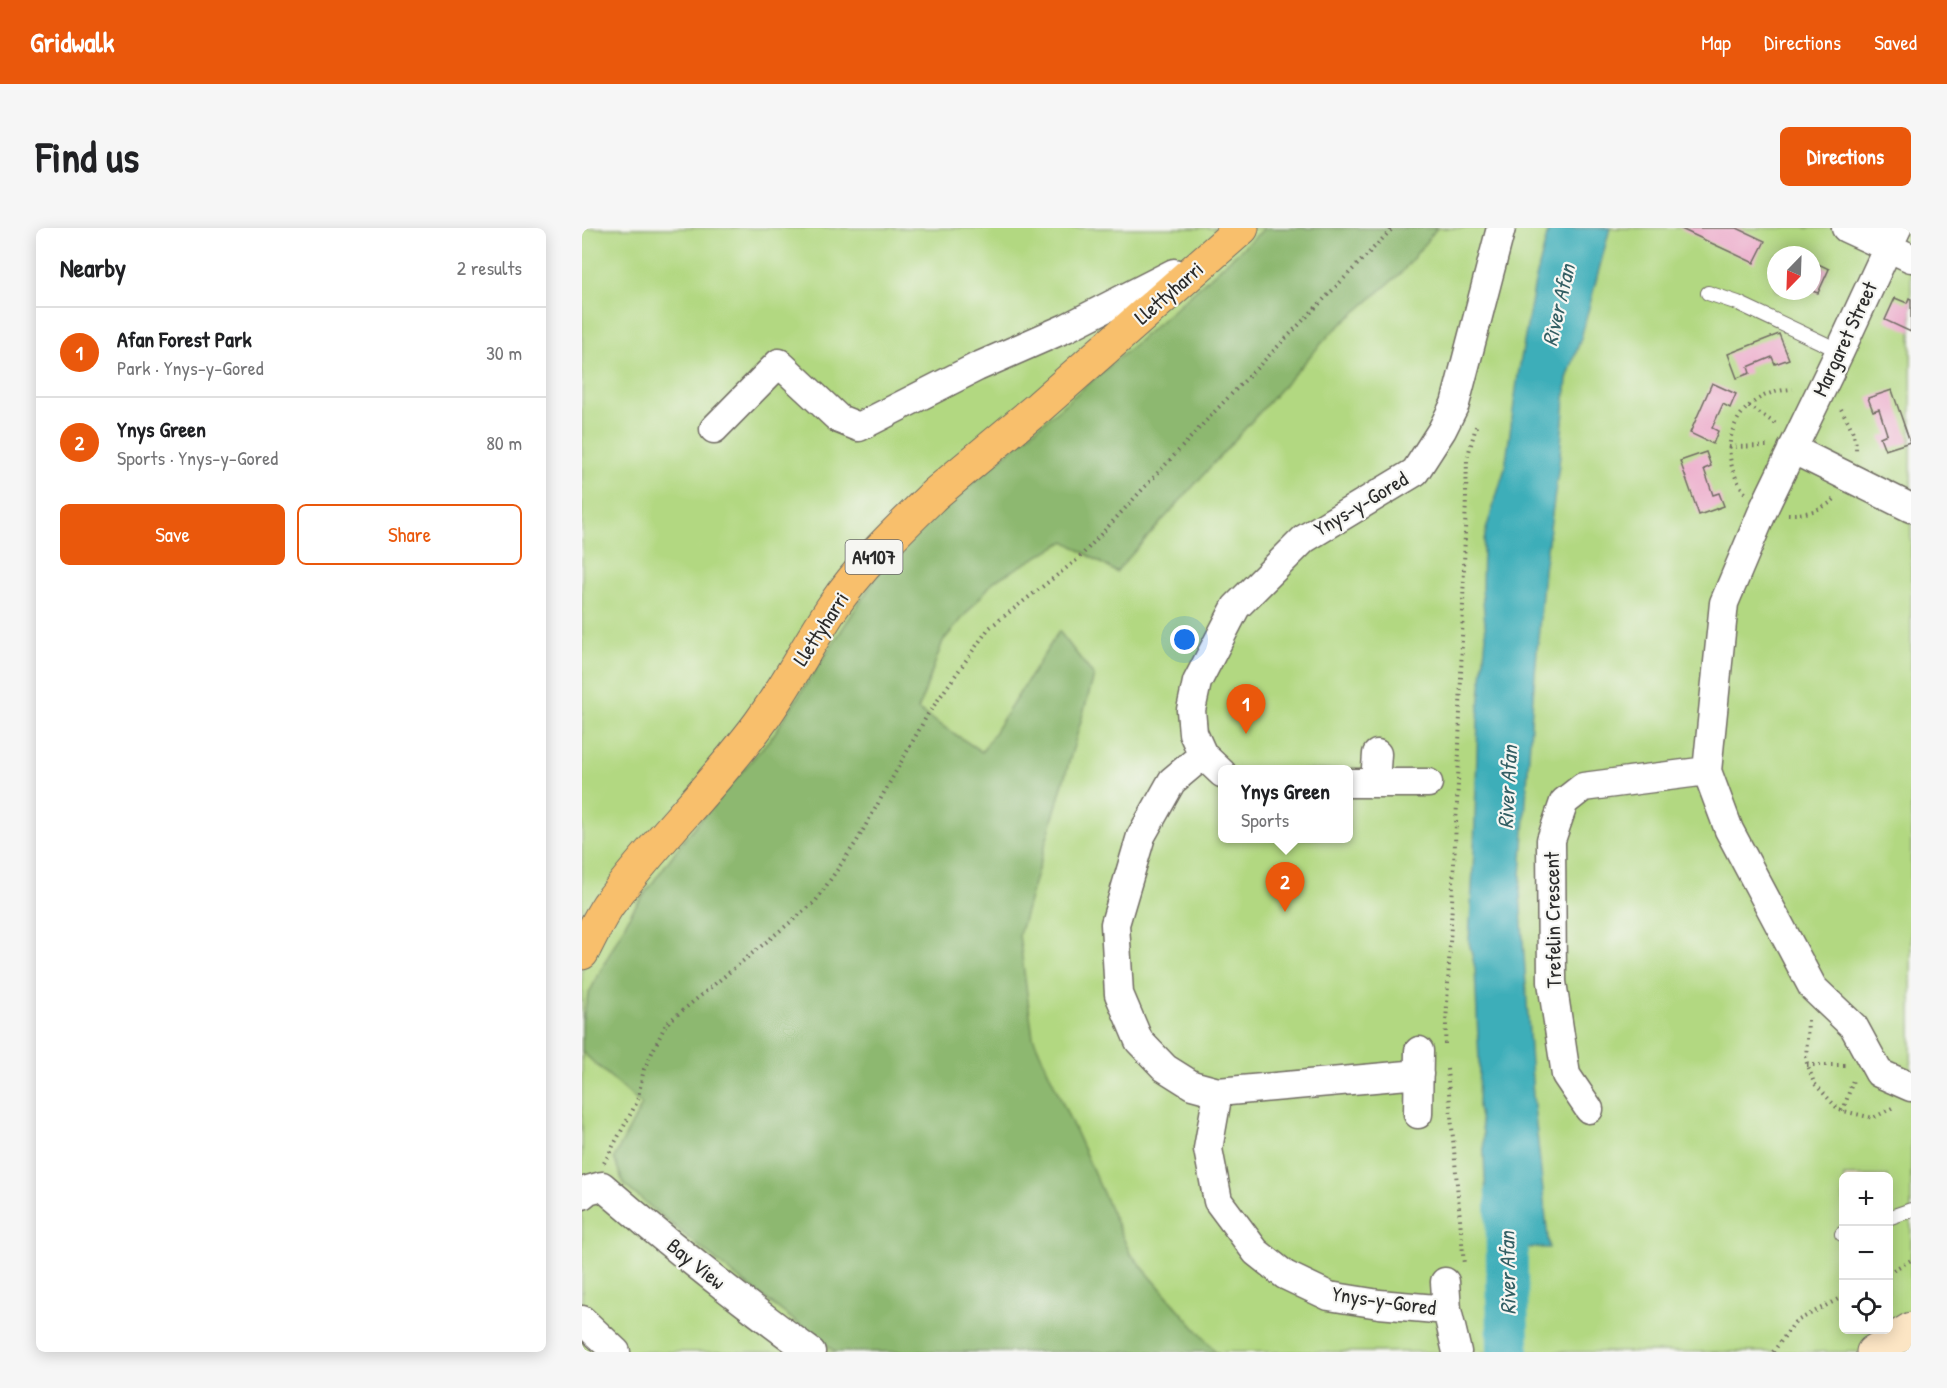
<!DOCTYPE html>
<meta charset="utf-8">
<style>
body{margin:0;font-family:"Patrick Hand",sans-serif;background:#f6f6f6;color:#202124}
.controls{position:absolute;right:18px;bottom:18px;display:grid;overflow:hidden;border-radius:9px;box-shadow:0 3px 15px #0003}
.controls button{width:54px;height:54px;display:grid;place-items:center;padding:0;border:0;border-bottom:2px solid #e0e0e0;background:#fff;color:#202124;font:30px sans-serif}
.compass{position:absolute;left:1185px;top:18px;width:54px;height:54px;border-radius:50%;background:#fff;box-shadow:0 3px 15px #0003;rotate:203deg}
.you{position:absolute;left:603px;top:412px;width:21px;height:21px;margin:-15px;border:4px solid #fff;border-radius:50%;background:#1a73e8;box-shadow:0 0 0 9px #1a73e833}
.badge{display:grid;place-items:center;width:39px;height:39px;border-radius:50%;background:#ea580c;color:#fff;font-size:20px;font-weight:700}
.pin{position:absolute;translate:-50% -50px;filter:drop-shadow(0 2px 3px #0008)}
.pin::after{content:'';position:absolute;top:32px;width:21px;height:18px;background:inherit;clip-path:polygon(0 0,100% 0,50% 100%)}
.popup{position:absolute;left:636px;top:537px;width:135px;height:78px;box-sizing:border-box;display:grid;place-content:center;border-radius:9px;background:#fff;filter:drop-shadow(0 2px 4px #0005);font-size:20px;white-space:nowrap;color:#757577}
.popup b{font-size:22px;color:#202124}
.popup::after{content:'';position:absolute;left:50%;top:100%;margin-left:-12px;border:12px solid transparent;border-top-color:#fff}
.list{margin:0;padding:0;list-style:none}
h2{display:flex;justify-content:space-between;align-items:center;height:78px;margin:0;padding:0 24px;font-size:26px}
h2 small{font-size:20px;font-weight:400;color:#757577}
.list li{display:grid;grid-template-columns:39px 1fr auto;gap:18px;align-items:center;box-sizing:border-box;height:90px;padding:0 24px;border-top:2px solid #e0e0e0}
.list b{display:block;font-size:22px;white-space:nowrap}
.list p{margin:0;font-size:20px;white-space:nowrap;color:#757577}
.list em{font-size:20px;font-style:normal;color:#757577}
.actions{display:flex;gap:12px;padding:18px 24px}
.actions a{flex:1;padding:14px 0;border:2px solid #ea580c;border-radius:9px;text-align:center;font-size:21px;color:#ea580c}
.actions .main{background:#ea580c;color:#fff}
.icon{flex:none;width:33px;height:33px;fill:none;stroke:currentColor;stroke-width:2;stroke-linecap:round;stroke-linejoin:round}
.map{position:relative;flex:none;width:1329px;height:1124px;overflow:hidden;border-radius:9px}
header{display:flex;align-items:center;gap:36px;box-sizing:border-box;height:84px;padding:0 30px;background:#ea580c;color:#fff}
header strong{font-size:28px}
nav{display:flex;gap:33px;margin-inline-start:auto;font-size:21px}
.intro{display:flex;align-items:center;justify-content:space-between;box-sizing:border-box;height:144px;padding:0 36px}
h1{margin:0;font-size:42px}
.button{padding:15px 27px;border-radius:9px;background:#ea580c;color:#fff;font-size:21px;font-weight:700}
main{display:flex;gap:36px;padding:0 36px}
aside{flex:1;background:#fff;border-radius:9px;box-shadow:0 3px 15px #0003}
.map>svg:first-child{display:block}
.green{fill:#b2d881;stroke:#6e8256;stroke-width:1.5;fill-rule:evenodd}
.forest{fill:#8db86f;stroke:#5c724d;stroke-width:1.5}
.water{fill:#3eaeb9;stroke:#346c72;stroke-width:1.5}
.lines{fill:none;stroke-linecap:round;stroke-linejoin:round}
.river{stroke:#3eaeb9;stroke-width:42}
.building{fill:#eca8c9}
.service-casing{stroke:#716c64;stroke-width:16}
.minor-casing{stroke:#716c64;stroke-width:31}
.secondary-casing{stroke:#716c64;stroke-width:35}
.primary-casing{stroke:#716c64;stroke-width:35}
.path{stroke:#716c64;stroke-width:4;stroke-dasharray:1.5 4.5;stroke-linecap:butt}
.service{stroke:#fff;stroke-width:14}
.minor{stroke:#fff;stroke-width:28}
.secondary{stroke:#fce5c4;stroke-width:33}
.primary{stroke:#f8bf6c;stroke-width:33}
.labels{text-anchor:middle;stroke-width:4.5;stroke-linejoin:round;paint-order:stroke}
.shield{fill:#f6f6f2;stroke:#686867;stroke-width:1.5}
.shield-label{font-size:20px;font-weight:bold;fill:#2b2b2b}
.street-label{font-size:21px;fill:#2b2b2b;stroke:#f6f6f2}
.water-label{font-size:22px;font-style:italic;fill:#335f64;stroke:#f6f6f2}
</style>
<header>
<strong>Gridwalk</strong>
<nav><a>Map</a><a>Directions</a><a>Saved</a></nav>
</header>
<div class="intro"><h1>Find us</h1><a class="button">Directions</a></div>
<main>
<aside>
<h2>Nearby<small>2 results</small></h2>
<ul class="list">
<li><span class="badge">1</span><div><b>Afan Forest Park</b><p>Park · Ynys-y-Gored</p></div><em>30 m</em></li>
<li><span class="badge">2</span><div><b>Ynys Green</b><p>Sports · Ynys-y-Gored</p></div><em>80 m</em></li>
</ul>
<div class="actions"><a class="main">Save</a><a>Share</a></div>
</aside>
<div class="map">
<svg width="1329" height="1124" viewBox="0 0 1329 1124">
<rect width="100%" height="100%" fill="#f6f6f2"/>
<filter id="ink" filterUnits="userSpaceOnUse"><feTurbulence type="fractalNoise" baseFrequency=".0167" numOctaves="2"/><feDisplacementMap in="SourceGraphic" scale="12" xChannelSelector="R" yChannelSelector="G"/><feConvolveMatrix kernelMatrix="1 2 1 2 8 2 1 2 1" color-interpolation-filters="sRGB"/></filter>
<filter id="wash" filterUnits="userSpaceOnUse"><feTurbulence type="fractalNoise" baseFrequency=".008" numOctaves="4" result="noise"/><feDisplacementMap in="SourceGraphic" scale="24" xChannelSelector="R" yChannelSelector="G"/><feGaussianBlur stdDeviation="1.35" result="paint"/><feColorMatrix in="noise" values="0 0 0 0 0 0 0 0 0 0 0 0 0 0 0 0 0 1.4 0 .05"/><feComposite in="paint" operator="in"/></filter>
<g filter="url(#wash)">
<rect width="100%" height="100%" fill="#f3e4cf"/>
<path class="green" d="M0,0H1329V1124H0ZM1194,27H1230V63H1194ZM640,542H766V610H640ZM1262,948H1306V1102H1262Z"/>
<path class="forest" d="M683,0H855L820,44L748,106L534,344L483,313L412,353L361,413L336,482L400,524L477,403L512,448L437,707L451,809L548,1025L634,1124H254L153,1048L42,957L32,930L60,877L0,824V793L6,767L50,683L104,609L192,506L302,337L388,257L554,115Z"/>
<path class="water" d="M967,0H1028L999,110L985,151L977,237L962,342L950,481L938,664L951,868L967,1020L906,1019L901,905L896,880L897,833L893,740L887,714L892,623L896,491L904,408L900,360L901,319L904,302L923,240L936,147L953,54Z"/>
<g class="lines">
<path class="river" d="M924,963L926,1124"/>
</g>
<g id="blocks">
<path class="building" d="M1097,0H1155L1183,13L1172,35Z
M1230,33L1247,41L1236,65L1230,63Z
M1313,70L1325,75L1327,70L1329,71V104L1303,92Z
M1197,106L1207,131L1193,136L1190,129L1166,139L1168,145L1155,150L1146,126Z
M1130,155L1154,166L1148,180L1141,176L1130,200L1136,203L1131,216L1108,205Z
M1310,162L1328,214L1303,222L1298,209L1305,206L1297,181L1291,183L1286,170Z
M1124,224L1129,238L1122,241L1131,267L1137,265L1142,278L1117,287L1098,233Z"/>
</g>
</g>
<g filter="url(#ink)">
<use href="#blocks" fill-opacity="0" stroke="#716c64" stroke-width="1.5"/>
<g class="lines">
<defs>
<path id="service" d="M1126,65L1156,75L1258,123
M1306,990L1329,982
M1260,1006L1262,1005"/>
<path id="minor" d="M1264,0L1329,30
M1315,0L1258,123L1183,278L1142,375L1125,543L1147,602L1231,760L1272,799L1297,845L1329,859
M132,201L197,135L257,191L277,199L395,139L484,100L592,45L596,58
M1210,221L1329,280
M621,527L590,553L559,608L533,696L537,766L557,813L583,840L610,857L636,864L837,846
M640,545L621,527L611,505L609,482L615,454L654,379L722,311L833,244L860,202L873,176L919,0
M793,554L795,526
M766,555H846
M636,864L626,921L636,973L674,1024L703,1047L747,1068L797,1076L865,1082
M1007,881L984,847L970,754L969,612L982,574L1001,559L1125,543
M836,886L837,823
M0,967L6,962L20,958C87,1016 157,1072 229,1124
M863,1054L865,1082L875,1124
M0,1092L34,1124"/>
<path id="secondary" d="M1291,1124L1329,1101"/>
<path id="primary" d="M0,725C8,710 16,692 26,677C73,614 130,559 177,496C204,459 225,418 250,380C278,338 317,301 353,266L457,179L660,0"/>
</defs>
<use href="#service" class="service-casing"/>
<use href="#minor" class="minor-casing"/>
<use href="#secondary" class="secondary-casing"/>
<use href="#primary" class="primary-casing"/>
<path class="path" d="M1167,178L1194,196
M1259,181C1267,195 1275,208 1274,224
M1147,219L1185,218
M1163,265C1129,219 1154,164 1211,161
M1206,286C1224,287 1240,282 1254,270
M1226,792L1224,832L1232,855L1257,882L1291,890L1312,879
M863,816L876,555L885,231L895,195
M1225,837H1263
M865,841L882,1037
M1261,883L1271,852
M22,935L55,874L62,841L84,796L233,674L275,613L346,486L407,400L496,331L636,180L811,0
M1306,1045L1329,1032
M1191,1124L1213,1094L1262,1068"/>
<use href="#service" class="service"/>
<use href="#minor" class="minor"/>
<use href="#secondary" class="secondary"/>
<use href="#primary" class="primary"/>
</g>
</g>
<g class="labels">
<rect class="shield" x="263.5" y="312" width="57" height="34" rx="4.5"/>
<g class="shield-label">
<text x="292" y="336">A4107</text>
</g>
<g class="street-label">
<text transform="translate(587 65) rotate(-41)" y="7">Llettyharri</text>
<text transform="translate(1263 111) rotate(-65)" y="7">Margaret Street</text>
<text transform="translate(779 276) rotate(-31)" y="7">Ynys-y-Gored</text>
<text transform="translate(239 401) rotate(-57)" y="7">Llettyharri</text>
<text transform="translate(971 692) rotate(-91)" y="7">Trefelin Crescent</text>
<text transform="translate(114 1036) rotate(39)" y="7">Bay View</text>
<text transform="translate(802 1073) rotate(8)" y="7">Ynys-y-Gored</text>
</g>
<g class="water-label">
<text transform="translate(976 77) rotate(-77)" y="8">River Afan</text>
<text transform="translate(925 559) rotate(-87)" y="8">River Afan</text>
<text transform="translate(925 1045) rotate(-91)" y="8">River Afan</text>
</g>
</g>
</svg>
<div class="controls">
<button>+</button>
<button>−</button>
<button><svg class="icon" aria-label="locate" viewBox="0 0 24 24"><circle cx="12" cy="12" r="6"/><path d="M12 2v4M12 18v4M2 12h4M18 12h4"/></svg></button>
</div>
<svg class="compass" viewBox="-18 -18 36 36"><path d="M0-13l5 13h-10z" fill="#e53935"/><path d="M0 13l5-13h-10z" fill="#757577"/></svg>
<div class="you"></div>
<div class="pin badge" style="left:664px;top:506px">1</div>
<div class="pin badge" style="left:703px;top:684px">2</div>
<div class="popup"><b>Ynys Green</b>Sports</div>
</div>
</main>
